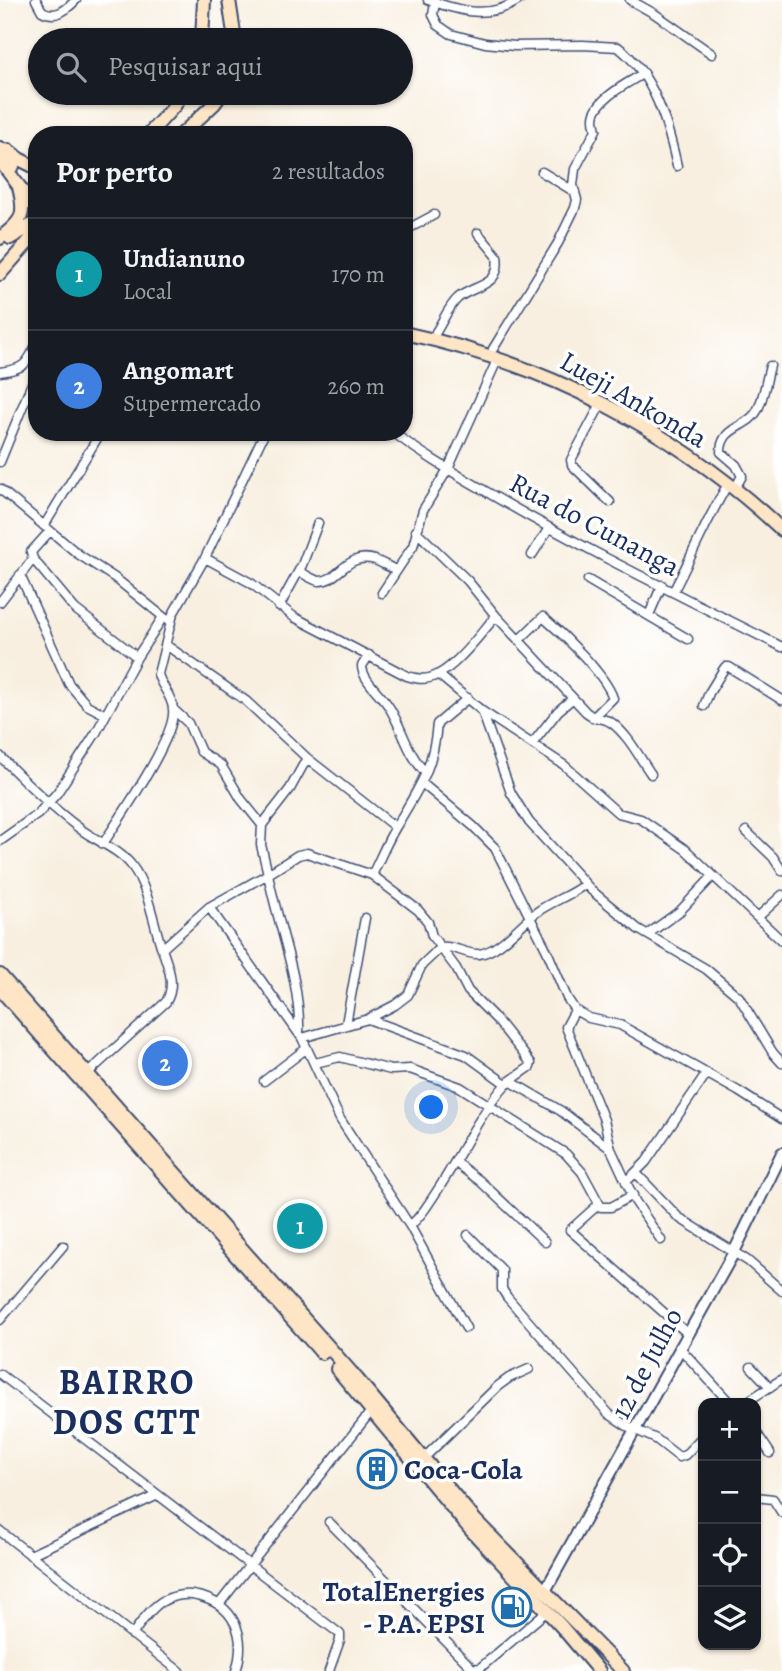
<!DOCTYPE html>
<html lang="pt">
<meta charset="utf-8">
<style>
body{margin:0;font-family:Alegreya,serif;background:#20242c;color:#f1f3f6}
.controls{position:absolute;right:21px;bottom:21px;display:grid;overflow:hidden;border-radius:14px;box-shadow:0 2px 5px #0004}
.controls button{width:63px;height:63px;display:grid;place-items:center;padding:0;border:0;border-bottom:2px solid #363941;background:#171b24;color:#f1f3f6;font:35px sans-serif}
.you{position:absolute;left:432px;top:1108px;width:24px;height:24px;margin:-18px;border:5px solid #fff;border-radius:50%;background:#1a73e8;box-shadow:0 0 0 10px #1a73e833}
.badge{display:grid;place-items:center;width:46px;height:46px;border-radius:50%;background:#db2777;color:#fff;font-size:23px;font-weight:700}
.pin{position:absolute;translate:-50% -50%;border:4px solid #fff;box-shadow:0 2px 7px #0006}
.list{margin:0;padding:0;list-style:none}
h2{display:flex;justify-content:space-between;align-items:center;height:91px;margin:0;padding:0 28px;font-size:30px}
h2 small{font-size:23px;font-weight:400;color:#9ea1a6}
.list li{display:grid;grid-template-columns:46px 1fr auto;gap:21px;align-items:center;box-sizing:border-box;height:112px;padding:0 28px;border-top:2px solid #363941}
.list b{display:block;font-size:26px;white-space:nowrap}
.list p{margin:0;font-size:23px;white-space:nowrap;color:#9ea1a6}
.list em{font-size:23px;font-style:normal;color:#9ea1a6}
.icon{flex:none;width:38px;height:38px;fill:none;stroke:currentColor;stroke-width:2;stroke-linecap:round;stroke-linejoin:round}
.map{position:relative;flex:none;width:782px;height:1671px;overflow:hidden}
.search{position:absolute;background:#171b24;box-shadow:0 2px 5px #0004;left:28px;top:28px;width:385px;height:77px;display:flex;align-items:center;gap:18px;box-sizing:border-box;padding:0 24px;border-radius:38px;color:#9ea1a6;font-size:26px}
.panel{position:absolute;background:#171b24;box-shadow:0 2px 5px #0004;left:28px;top:126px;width:385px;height:315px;border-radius:28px}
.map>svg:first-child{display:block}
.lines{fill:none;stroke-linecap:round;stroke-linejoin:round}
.minor-casing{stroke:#3c4c72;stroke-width:11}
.tertiary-casing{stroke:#3c4c72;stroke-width:14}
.secondary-casing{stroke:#3c4c72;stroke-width:16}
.minor{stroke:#fff;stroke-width:8}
.tertiary{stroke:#fff;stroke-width:10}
.secondary{stroke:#fde5c5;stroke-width:12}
.labels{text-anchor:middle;stroke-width:7;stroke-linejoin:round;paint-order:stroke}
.street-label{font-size:28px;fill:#1b2f5e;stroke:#fff}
.poi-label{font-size:28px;font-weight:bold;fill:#1b2f5e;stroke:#fff;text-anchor:start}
.district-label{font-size:35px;font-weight:bold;letter-spacing:2px;fill:#1b2f5e;stroke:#fff}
</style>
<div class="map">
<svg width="782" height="1671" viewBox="0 0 782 1671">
<rect width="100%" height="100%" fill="#fff"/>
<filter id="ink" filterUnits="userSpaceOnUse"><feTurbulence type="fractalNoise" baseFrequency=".0143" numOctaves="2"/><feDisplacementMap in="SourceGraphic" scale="14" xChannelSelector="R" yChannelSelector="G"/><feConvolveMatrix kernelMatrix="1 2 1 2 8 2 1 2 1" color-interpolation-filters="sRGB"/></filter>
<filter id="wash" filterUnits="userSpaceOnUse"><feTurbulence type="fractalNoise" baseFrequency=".00686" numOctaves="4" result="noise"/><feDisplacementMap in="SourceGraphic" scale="28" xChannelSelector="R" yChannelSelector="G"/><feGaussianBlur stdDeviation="1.57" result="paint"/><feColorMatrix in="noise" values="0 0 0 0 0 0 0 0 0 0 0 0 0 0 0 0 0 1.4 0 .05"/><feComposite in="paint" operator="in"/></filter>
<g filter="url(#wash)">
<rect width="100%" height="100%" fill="#f8efe0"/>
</g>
<g filter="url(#ink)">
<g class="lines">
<defs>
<path id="minor" d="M36,0L42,11C56,19 66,10 76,0
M428,0C460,11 489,20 519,0
M630,0L655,14L712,54
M435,2L433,15L438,25L451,34L485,43L515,46L583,45L618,47C654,74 668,125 677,166
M542,172L575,192
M404,231L434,215
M436,332C443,321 449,306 458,298C475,284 502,287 497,256L478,233
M493,349L558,243L575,208L577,200L573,185L575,169L596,130C595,126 594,123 594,119C593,100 630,82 644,73
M0,372C24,369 27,365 37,343
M602,402L571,460L572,465L610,502
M393,432C424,456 458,475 492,495C587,551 685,598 782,647
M0,462L37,371
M738,483L742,476L736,465L721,452C721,426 748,428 757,411C764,398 766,380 770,366
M0,489L78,554L115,578L166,619
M44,526L101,432
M416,531L468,581L496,616
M532,555L549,528
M205,558L251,583L294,617L407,676C414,678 421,680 429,678C452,673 480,634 496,616L586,712C597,721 604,717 612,723C629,736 639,757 651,774
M33,559L31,552L50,531
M299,571C304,574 313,580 319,581C339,582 346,551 375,560C382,563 389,567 396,570
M20,575L69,684L87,705L104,714
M588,580L688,639
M673,592C692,556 707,519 728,484
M382,593L413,546L423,510L448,469L498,358
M0,602L33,559L75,609L137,657
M279,607L302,565L318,523
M649,615L662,585
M519,640L543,617C563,634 605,674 613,698L593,718
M166,645L246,701L307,758L395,827
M369,655L362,666C362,680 382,695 389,707C403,729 407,754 426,773
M439,675L482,711L564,765L618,813L641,819L686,850L782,941
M704,706L709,693L725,667H729L782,700
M173,709L188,723L201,752L221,765L241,799L262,825
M482,711L511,793L529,822L591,890L638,929L706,969L739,997L773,1053L782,1063
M532,744L558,711L572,699
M0,756C25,782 51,807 79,828C96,841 119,849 132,866C148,887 153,921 161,946C167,964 177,984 166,1002L88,1073
M423,784L473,826L495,848L547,951L567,998L575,1010L589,1018L620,1025L738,1091L782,1119
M746,831L773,857L782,871
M0,841L38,814L57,793L96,733L137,657L163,617
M103,844C120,817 177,736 173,709C172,695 161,687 158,674L173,614L205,558L265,432
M372,875C380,859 387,841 397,825C419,787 433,770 437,724L468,698
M209,907L268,874L261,845L262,825L290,789L307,758
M758,917L782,895
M648,934L680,911L713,876
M162,949L209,907L302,1038L340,1119L410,1226L466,1328
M575,1010L566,1027L604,1120L611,1149L635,1201L661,1240
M368,1019L395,1005L408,995L422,965L441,947C454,945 466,955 479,954C499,952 521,923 537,912C552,901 570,896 585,884
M346,1024L365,918
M299,1034C301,980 278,927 268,874L298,855L307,853L372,875L418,910L428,922L432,936L456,968L468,991L496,1019L531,1063L530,1067L510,1081
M302,1038L368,1019L466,1055L506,1084L510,1081L561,1111L611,1149
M315,1063L340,1057L391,1070L410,1069L460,1087L566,1154L582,1172L601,1207H611L633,1195
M264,1081L307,1048
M456,1163L480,1181L545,1242
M636,1173L678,1217L748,1261L782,1291
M626,1182L646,1162L707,1073
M599,1204L570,1230L687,1333
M410,1226C421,1216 428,1205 437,1191C460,1156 478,1116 506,1084
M468,1235L502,1270V1289L507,1297L609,1414L627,1426L656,1439L679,1457L685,1455L703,1436
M0,1320L63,1246
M679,1347L730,1403
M751,1367L770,1387
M0,1374L340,1634V1640L329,1671
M745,1403L782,1379
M756,1432L770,1453
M424,1458L498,1386L509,1378L529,1369
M756,1497L773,1499L782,1513
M329,1522L473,1669L480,1668L547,1611
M0,1531L179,1671
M30,1555L158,1495
M220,1603L372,1410
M132,1635C140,1624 149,1610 161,1602C171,1596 185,1593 197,1596C235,1604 247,1636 236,1671"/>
<path id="tertiary" d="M545,1591L734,1252L782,1153"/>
<path id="secondary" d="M229,0L235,40
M202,40L204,0
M148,135L175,105L182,93
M181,135L214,104L222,93
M0,148L13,166
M8,150L19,159L37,168
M0,161L37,210
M0,238C23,221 26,215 19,187
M10,238L37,222
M0,274L37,232
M404,333C545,363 677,431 782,530
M0,975L357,1379L475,1520L623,1671
M0,989L322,1353
M337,1369L470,1529L561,1626L599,1671"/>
</defs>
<use href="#minor" class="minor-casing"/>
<use href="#tertiary" class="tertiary-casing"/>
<use href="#secondary" class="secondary-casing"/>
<use href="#minor" class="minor"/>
<use href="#tertiary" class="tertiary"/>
<use href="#secondary" class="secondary"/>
</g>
</g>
<defs>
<symbol id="building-ring" viewBox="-11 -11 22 22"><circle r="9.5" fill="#fff" stroke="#1f6fb2" stroke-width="1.5"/><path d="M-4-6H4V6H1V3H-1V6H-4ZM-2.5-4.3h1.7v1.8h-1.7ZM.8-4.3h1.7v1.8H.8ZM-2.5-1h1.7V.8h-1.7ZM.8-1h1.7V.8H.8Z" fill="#1f6fb2"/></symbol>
<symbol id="fuel-ring" viewBox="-11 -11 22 22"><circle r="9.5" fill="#fff" stroke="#1f6fb2" stroke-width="1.5"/><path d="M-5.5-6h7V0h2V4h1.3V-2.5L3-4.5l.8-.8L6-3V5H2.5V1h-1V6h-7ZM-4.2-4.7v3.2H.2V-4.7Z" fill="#1f6fb2"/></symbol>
</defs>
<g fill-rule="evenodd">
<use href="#building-ring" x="355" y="1447" width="44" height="44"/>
<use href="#fuel-ring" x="490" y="1585" width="44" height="44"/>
</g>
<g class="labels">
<g class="street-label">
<text transform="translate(634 399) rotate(30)" y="10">Lueji Ankonda</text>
<text transform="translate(595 524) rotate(28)" y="10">Rua do Cunanga</text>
<text transform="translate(646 1363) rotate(-62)" y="10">12 de Julho</text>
</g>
<g class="poi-label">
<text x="404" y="1479">Coca-Cola</text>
<text x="485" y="1601" text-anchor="end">TotalEnergies<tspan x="485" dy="32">- P.A. EPSI</tspan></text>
</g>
<g class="district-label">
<text x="127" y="1394">BAIRRO<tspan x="127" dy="40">DOS CTT</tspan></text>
</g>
</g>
</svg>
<div class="controls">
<button>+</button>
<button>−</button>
<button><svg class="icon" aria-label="locate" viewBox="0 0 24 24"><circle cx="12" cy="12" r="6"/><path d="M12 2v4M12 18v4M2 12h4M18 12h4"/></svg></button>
<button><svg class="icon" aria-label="layers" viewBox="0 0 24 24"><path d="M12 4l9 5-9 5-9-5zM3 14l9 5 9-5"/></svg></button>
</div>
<div class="you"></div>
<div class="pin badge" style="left:300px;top:1226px;background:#0f9aa8">1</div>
<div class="pin badge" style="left:165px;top:1063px;background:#3f7fe0">2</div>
<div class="search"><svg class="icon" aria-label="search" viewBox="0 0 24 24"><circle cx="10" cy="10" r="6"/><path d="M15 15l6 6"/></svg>Pesquisar aqui</div>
<section class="panel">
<h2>Por perto<small>2 resultados</small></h2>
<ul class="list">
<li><span class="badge" style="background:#0f9aa8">1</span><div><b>Undianuno</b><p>Local</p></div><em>170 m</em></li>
<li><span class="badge" style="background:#3f7fe0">2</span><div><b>Angomart</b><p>Supermercado</p></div><em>260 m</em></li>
</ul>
</section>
</div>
